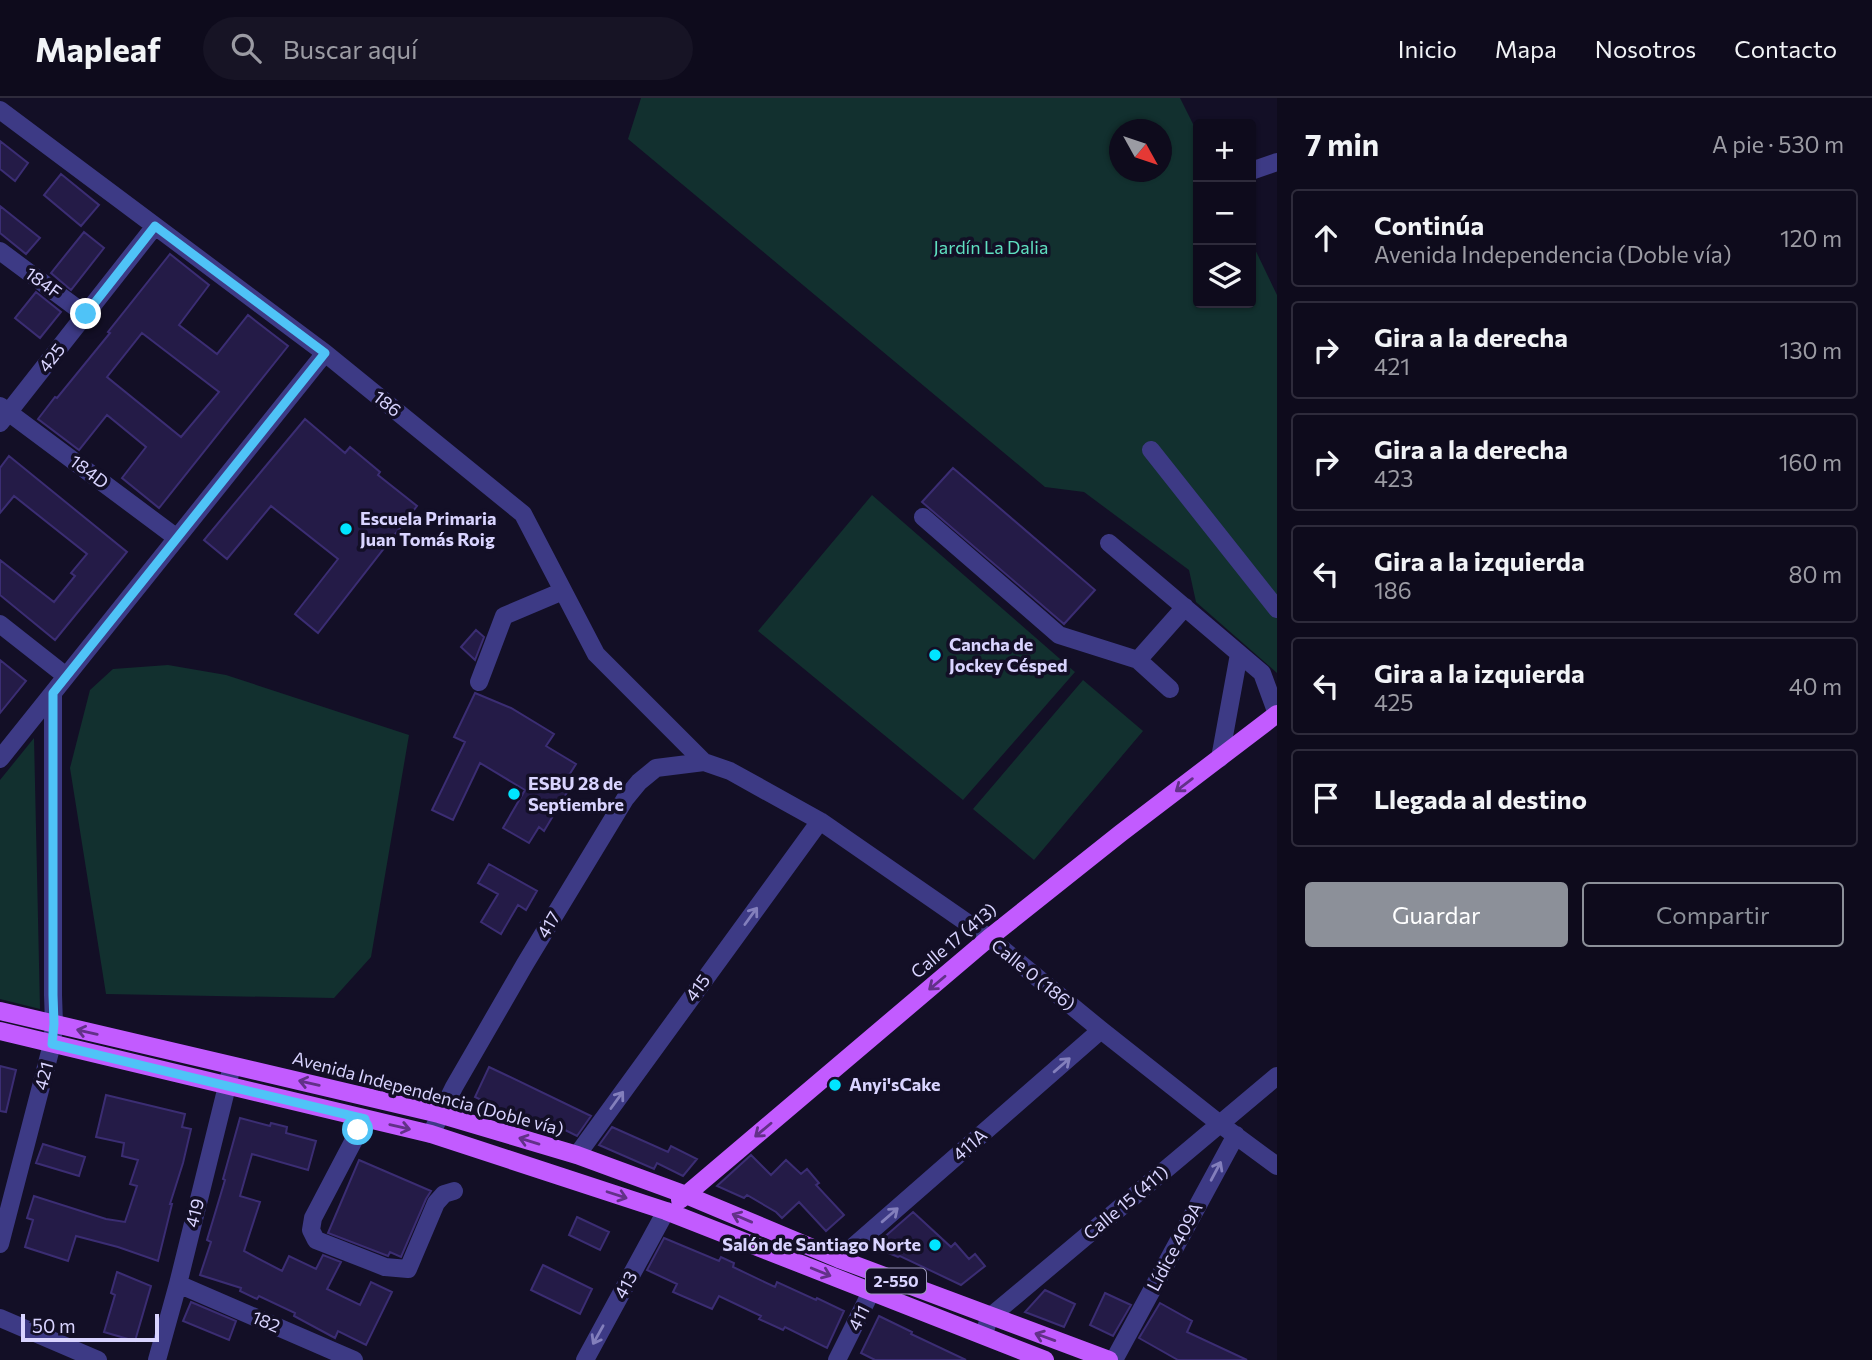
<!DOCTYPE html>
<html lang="es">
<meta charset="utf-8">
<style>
body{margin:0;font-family:Commissioner,sans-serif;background:#171425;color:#f1f3f6}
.controls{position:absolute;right:21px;top:21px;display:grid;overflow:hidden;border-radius:7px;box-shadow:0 2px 5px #0004}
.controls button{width:63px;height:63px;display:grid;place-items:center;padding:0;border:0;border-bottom:2px solid #2e2b3b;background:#0e0b1c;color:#f1f3f6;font:35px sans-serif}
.compass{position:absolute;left:1109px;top:21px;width:63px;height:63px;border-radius:50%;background:#0e0b1c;box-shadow:0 2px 5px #0004;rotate:130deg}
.scale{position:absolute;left:21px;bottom:18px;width:138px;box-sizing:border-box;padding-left:7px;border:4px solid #d9d4ff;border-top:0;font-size:19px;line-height:24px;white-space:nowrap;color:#d9d4ff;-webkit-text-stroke:5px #130f26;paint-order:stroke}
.stop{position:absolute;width:21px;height:21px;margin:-16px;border:5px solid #4fc3f7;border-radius:50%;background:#fff}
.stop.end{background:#4fc3f7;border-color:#fff;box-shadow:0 2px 7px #0008}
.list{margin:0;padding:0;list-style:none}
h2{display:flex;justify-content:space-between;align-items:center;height:91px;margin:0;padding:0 28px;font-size:30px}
h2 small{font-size:23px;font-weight:400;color:#9b9ba3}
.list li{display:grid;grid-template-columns:46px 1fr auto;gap:21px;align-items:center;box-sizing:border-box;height:98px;margin:0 14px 14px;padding:0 14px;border:2px solid #2e2b3b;border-radius:7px}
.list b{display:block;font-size:26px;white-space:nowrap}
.list p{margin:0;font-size:23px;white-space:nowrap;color:#9b9ba3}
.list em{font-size:23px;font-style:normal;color:#9b9ba3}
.actions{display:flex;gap:14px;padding:21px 28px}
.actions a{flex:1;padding:16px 0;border:2px solid #8c9099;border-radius:7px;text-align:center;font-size:24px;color:#8c9099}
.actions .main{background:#8c9099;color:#fff}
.icon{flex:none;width:38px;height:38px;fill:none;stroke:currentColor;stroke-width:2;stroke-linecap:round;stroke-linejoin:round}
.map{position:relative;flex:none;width:1277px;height:1262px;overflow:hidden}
header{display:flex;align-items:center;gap:42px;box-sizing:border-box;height:98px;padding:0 35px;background:#0e0b1c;border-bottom:2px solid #2e2b3b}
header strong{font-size:33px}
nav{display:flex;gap:38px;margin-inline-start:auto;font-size:24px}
.search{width:490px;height:63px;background:#171425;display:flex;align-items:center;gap:18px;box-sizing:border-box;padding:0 24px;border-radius:38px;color:#9b9ba3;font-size:26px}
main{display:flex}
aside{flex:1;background:#0e0b1c}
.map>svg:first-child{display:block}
.green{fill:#12302f;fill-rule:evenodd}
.building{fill:#241b47;stroke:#3b2d73;stroke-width:2;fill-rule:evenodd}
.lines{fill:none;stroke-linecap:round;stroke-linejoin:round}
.minor{stroke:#3d3a85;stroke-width:18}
.major{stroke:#c25bff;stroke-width:18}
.oneway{stroke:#623188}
.oneway2{stroke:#837fbc}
.route{stroke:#4fc3f7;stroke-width:9}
.poi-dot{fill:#00e5ff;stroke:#130f26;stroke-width:2.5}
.labels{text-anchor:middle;stroke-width:7;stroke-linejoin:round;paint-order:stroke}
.shield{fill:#130f26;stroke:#9e99be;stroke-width:2}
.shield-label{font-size:16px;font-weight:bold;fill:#d9d4ff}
.park-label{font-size:18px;fill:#5fe0c0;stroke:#130f26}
.street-label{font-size:18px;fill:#d9d4ff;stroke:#130f26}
.poi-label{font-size:18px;font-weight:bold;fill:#d9d4ff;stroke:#130f26;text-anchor:start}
</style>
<header>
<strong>Mapleaf</strong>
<div class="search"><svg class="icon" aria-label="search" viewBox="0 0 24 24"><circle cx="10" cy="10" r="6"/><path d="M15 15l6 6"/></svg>Buscar aquí</div>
<nav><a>Inicio</a><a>Mapa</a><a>Nosotros</a><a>Contacto</a></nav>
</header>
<main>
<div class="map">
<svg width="1277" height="1262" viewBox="0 0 1277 1262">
<rect width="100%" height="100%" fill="#130f26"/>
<path class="green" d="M641,0H1180L1198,36V205H1251V143L1277,197V575L1196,504L1189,472L1084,394L1045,389L628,41ZM1120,32H1162V74H1120Z
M872,397L1075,574L963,702L758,533Z
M168,567L226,577L409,637L371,859L334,900L106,896L70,670L90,592L113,571Z
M1083,582L1143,633L1034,762L973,711Z
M34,640L40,911L0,901V682Z"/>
<path class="building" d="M0,43L28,65L15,83L0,71Z
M61,76L99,107L81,128L44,97Z
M0,108L40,140L26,156L0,135Z
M84,134L104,150L71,192L51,175Z
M170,156L209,187L179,227L217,256L248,217L288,248L159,410L122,380L146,349L107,317L79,352L38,321L55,299L57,300L110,235L108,234ZM142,235L219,294L181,339L107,279Z
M36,194L61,214L40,240L15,220Z
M305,321L345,355L350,349L380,374L378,377L417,408L318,535L295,516L338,461L271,408L227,461L204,442Z
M9,358L127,454L55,542L0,497V462L54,504L75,478L71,475L87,456L14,398L0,415V370Z
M953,370L1095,492L1064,526L922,404Z
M476,532L484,539L475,562L461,549Z
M0,562L26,583L0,615Z
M475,595L511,610L554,636L546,648L576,666L566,682L572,686L544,733L539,729L529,745L503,730L525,692L480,665L453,722L432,712L465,644L454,639Z
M489,766L537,793L526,812L518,807L501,836L481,824L498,796L478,785Z
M0,968L16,972L6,1014L0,1013Z
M489,969L508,978L591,1018L577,1038L551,1025L549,1031L517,1016L513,1023L492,1013L494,1008L475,999Z
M106,997L185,1016L182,1029L191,1031L183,1065L170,1106H172L158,1163L118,1149L76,1138L68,1163L25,1149L33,1122L27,1120L34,1098L106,1121L125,1124L137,1088L130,1086L138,1062L122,1058L124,1045L96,1039Z
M240,1020L270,1028L271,1025L287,1029L286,1035L316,1043L308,1072L252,1056L240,1098L260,1104L244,1153L282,1173L289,1158L316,1171L323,1157L341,1164L327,1191L360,1207L371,1184L392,1194L366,1247L338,1233L335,1240L294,1218L295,1215L259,1198L257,1201L240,1193L241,1190L200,1177L211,1144L207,1142L225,1082L223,1081Z
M612,1029L668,1054L671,1048L697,1061L683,1078L657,1065L654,1071L599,1047Z
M43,1046L85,1059L79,1078L36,1065Z
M751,1057L771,1077L786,1062L801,1076L807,1071L819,1085L816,1087L844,1117L826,1133L799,1104L782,1120L776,1114L747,1097L744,1100L717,1088Z
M359,1062L431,1093L426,1101L401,1159L390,1154L388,1158L328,1135Z
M913,1114L951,1149L955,1145L969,1161L975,1156L985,1168L961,1187L900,1158L898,1159L873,1149Z
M577,1119L609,1134L600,1152L569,1137Z
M664,1140L719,1163L721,1159L734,1165L733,1169L775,1189L777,1184L816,1202L817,1200L844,1213L827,1250L785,1229L783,1232L759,1221L761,1218L719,1198L712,1211L673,1194L677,1186L647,1172Z
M543,1167L592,1191L580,1216L531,1192Z
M117,1174L151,1188L135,1243L104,1234L115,1197L111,1195Z
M1045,1192L1075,1206L1064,1229L1025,1214Z
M1105,1195L1131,1207L1113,1238L1090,1227Z
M191,1204L236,1223L229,1242L183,1223Z
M1160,1205L1192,1223L1187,1234L1247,1262H1178L1139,1240Z
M879,1218L912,1234L911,1236L966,1262H875L861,1255Z"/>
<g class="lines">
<path class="minor" d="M0,12L325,255L523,416L596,556L704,664L730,673L820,723L989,840L1101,932L1220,1026L1277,1068
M1251,73L1277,64
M0,153L86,217
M0,308L177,440
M0,325L155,128
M1151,352L1277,511
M923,419L1059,537L1138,562L1170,591
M1109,445L1262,575L1277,616
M0,526L66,578
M1138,562L1185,509
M479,584L504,518L563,493
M1220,660L1239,556
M0,661L325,255
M365,1021L313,1120L311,1132L316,1142L385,1169L408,1171L436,1105L444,1096L454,1093
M431,1036L454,989L525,866L625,701L639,684L656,670L704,664
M577,1057L820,723
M0,1146L52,946L54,926L53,897V595
M839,1161L1101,932
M178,1186L354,1262
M0,1220L98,1262
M983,1237L990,1219L1277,978
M157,1262L178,1186L232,968
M585,1262L666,1113
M837,1262L878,1180
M1114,1262L1236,1037"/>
<path class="major" d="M0,913L439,1016L577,1057L686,1097L839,1161L1109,1262
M0,933L431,1036L666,1113L1045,1262
M680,1102L989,840L1121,735L1277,616"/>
</g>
<defs><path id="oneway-shaft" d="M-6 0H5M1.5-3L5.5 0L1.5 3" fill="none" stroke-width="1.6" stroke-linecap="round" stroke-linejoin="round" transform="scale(1.75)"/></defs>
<g class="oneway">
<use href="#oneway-shaft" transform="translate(1184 687) rotate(143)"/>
<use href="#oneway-shaft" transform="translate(937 885) rotate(140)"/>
<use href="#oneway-shaft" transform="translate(87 934) rotate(-167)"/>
<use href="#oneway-shaft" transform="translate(309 985) rotate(-167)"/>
<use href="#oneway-shaft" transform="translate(400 1029) rotate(13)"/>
<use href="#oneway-shaft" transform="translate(763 1032) rotate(140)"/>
<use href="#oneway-shaft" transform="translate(529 1043) rotate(-163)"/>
<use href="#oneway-shaft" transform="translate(617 1097) rotate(18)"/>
<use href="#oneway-shaft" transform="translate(742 1120) rotate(-157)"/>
<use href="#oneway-shaft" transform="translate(821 1174) rotate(22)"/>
<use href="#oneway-shaft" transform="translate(1045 1239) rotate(-160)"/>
</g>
<g class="oneway2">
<use href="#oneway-shaft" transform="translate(751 818) rotate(-54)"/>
<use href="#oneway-shaft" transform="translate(1062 967) rotate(-41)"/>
<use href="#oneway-shaft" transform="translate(617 1002) rotate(-54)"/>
<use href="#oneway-shaft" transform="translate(1216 1073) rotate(-62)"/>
<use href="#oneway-shaft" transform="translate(890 1117) rotate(-41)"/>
<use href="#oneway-shaft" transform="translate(598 1237) rotate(119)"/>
</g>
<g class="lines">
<path class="route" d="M86,216L155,128L325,255L53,595V897L54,926L52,946L365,1021L358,1032"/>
</g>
<g class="poi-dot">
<circle cx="346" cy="431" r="7"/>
<circle cx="935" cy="557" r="7"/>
<circle cx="514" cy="696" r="7"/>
<circle cx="835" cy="987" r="7"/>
<circle cx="935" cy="1147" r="7"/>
</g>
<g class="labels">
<rect class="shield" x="866" y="1170.5" width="60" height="25" rx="5"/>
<g class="shield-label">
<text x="896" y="1189">2-550</text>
</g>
<g class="park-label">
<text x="991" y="156">Jardín La Dalia</text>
</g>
<g class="street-label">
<text transform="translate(43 185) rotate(36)" y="6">184F</text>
<text transform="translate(52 260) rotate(-52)" y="6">425</text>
<text transform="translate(387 306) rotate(39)" y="6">186</text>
<text transform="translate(89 374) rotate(37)" y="6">184D</text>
<text transform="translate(549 827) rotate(-59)" y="6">417</text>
<text transform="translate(954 843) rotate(-40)" y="6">Calle 17 (413)</text>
<text transform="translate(1033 877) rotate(39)" y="6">Calle 0 (186)</text>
<text transform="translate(698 890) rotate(-54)" y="6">415</text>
<text transform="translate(44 978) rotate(-75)" y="6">421</text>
<text transform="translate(428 996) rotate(15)" y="6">Avenida Independencia (Doble vía)</text>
<text transform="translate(970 1047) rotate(-41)" y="6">411A</text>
<text transform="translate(1126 1105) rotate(-40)" y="6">Calle 15 (411)</text>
<text transform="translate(195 1115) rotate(-76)" y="6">419</text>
<text transform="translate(1175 1149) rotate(-62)" y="6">Lídice 409A</text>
<text transform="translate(626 1187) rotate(-61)" y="6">413</text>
<text transform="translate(859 1220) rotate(-63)" y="6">411</text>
<text transform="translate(266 1224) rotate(23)" y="6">182</text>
</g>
<g class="poi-label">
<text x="360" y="427">Escuela Primaria<tspan x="360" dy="21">Juan Tomás Roig</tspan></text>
<text x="949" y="553">Cancha de<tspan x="949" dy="21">Jockey Césped</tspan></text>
<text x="528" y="692">ESBU 28 de<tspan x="528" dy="21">Septiembre</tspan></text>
<text x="849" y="993">Anyi'sCake</text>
<text x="921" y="1153" text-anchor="end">Salón de Santiago Norte</text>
</g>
</g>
</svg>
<div class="controls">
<button>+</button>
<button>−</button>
<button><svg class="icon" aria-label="layers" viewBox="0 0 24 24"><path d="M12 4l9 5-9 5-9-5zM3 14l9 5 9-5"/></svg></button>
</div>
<svg class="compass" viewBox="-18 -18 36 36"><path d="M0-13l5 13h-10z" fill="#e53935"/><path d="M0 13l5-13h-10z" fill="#9b9ba3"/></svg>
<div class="scale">50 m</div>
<div class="stop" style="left:358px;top:1032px"></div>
<div class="stop end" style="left:86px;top:216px"></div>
</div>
<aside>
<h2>7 min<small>A pie · 530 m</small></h2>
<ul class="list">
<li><svg class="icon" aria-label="ahead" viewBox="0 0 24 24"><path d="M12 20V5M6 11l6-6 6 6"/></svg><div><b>Continúa</b><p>Avenida Independencia (Doble vía)</p></div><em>120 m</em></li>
<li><svg class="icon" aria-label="right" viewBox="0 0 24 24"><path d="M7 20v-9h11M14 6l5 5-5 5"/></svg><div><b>Gira a la derecha</b><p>421</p></div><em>130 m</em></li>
<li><svg class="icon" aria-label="right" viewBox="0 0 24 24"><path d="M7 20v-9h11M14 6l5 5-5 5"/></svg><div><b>Gira a la derecha</b><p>423</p></div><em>160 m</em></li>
<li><svg class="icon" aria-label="left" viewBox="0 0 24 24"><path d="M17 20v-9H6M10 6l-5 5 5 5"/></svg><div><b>Gira a la izquierda</b><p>186</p></div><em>80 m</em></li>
<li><svg class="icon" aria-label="left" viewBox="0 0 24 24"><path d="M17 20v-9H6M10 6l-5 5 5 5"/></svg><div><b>Gira a la izquierda</b><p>425</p></div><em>40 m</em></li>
<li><svg class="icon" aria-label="arrive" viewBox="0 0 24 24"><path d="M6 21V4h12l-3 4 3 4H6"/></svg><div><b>Llegada al destino</b></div></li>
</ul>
<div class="actions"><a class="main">Guardar</a><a>Compartir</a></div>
</aside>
</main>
